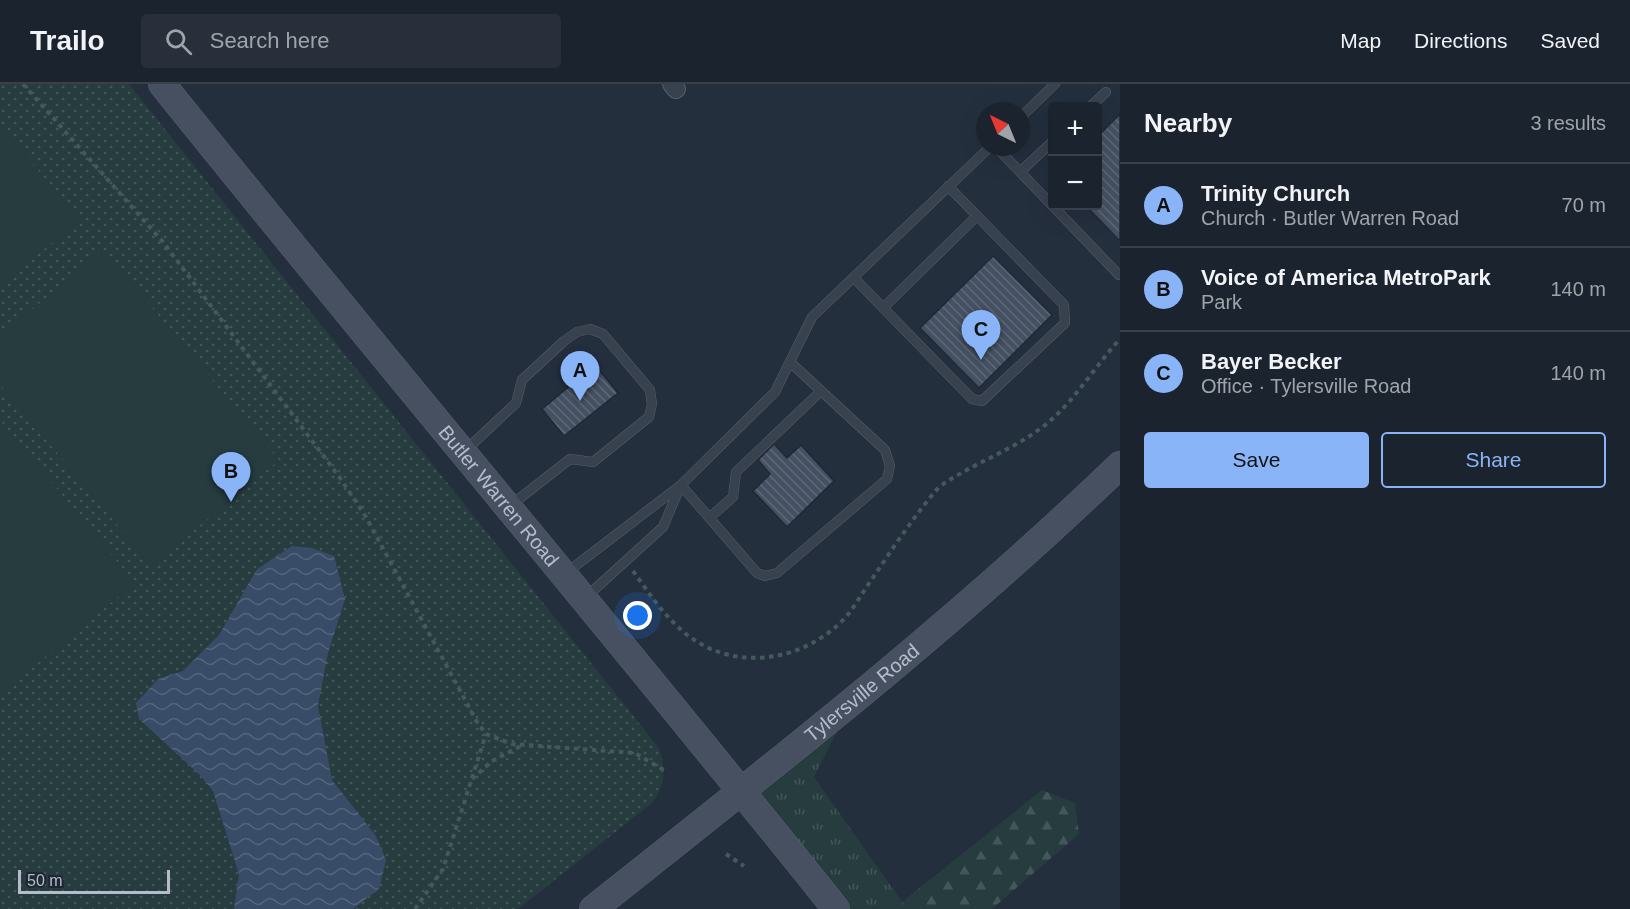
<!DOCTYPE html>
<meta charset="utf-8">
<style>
body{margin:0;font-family:Helvetica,sans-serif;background:#282f3a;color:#f1f3f6}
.controls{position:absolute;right:18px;top:18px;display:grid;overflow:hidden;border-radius:6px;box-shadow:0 6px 24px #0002}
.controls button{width:54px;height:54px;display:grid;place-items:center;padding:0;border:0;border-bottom:2px solid #39404a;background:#1b232e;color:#f1f3f6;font:30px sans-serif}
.compass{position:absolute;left:976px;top:18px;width:54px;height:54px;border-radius:50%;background:#1b232e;box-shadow:0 6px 24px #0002;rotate:317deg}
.scale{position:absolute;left:18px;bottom:15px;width:152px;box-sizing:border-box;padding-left:6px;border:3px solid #b4bcc9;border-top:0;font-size:16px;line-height:21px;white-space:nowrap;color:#b4bcc9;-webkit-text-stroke:4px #1d2633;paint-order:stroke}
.you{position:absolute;left:638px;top:532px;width:21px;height:21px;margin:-15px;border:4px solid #fff;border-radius:50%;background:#1a73e8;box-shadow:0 0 0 9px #1a73e833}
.badge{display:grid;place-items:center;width:39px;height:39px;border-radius:50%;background:#8ab4f8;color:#111;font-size:20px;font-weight:700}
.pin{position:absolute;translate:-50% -50px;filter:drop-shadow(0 2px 3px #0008)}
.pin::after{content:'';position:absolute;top:32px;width:21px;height:18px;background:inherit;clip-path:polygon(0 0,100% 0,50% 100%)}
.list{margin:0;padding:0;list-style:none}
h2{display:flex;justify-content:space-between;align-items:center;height:78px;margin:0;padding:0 24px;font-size:26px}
h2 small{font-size:20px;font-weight:400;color:#a0a4aa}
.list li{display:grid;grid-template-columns:39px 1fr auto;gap:18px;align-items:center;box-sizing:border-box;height:84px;padding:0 24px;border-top:2px solid #39404a}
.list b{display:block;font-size:22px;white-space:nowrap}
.list p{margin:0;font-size:20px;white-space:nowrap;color:#a0a4aa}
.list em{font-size:20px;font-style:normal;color:#a0a4aa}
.actions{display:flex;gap:12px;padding:18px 24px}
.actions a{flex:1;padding:14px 0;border:2px solid #8ab4f8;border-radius:6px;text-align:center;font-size:21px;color:#8ab4f8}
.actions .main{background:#8ab4f8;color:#111}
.icon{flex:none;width:33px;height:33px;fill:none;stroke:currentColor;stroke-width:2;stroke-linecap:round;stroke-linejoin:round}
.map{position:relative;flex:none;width:1120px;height:825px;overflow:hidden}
header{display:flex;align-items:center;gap:36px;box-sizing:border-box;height:84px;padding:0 30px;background:#1b232e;border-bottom:2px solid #39404a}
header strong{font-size:28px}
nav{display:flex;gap:33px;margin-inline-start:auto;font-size:21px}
.search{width:420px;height:54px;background:#282f3a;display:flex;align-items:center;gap:15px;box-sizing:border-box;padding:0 21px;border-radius:6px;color:#a0a4aa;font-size:22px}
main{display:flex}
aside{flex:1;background:#1b232e}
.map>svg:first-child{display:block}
.grass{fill:url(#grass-tufts)}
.forest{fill:url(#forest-firs)}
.park{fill:url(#park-dots)}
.garden{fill:#263c3f}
.water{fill:url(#water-waves)}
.building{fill:url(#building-back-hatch);stroke:#1f2835;stroke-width:1.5}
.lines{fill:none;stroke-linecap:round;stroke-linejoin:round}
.lane-casing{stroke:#565f6c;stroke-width:10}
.street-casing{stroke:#565f6c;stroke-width:20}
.secondary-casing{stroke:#565f6c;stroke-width:28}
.path{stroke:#44595c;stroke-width:4;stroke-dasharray:4.5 4.5;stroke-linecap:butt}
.lane{stroke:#38414e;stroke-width:9}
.street{stroke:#38414e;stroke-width:18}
.secondary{stroke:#465061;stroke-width:27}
.labels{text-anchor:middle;stroke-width:5;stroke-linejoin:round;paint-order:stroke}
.street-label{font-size:20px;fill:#b4bcc9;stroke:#1d2633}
</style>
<header>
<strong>Trailo</strong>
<div class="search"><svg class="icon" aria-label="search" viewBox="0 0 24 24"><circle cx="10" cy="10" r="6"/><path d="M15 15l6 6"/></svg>Search here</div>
<nav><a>Map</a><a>Directions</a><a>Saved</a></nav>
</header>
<main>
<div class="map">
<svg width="1120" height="825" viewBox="0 0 1120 825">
<defs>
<pattern id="grass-tufts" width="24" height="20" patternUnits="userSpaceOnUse" patternTransform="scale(1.5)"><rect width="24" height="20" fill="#263c3f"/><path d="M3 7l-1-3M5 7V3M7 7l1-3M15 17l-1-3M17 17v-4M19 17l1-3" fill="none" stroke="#435659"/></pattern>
<pattern id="forest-firs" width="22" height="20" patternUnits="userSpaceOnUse" patternTransform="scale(1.5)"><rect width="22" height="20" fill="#263c3f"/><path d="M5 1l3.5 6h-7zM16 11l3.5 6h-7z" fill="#435659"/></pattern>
<pattern id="park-dots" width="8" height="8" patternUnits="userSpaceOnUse" patternTransform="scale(1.5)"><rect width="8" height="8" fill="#263c3f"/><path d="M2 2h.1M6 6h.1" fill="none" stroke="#435659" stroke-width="1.8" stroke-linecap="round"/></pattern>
<pattern id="water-waves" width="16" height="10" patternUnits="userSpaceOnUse" patternTransform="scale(1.5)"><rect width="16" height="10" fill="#394c67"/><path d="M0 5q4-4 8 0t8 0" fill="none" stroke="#53647b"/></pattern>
<pattern id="building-back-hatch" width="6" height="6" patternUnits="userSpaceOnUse" patternTransform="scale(1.5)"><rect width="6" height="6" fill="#455162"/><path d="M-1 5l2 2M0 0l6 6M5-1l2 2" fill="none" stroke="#5d6877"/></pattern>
</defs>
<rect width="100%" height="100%" fill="#242f3e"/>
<path class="grass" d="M850,622L814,693L902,818V825H836L741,708Z"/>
<path class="forest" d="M1042,706L1075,719L1079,750L992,825H902V818Z"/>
<path class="park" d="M0,0H129L658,663C667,683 665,701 652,719L518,825H0Z"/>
<path class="garden" d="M0,40L79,136L0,202Z
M104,166L279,376L151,482L0,300V252Z
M0,336L135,499L4,607L0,603Z"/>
<path class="water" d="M292,462L312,464L334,472L345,515L328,569L318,622L332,696L376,752L386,776L379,805L353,825H234L239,790L213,707L200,691L139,635L136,619L158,595L183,587L219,551L257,485Z"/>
<path class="building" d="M1120,30V157L1086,122H1098V52Z
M993,172L1052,231L979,304L920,244Z
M595,281L618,309L564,352L542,325Z
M774,360L787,374L801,361L834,397L787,443L753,407L770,390L758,376Z"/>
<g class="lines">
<defs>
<path id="lane" d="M1091,22L1106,8
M1021,33L1055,0
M996,63L1119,191
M1020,88L1052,58
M854,194L972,315L982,317L1065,239L1064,221L948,102
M883,224L977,132
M464,368L516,319L522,296L564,257L577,248L590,245L603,250L650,306L652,320L649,333L593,378L570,375L511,421
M681,401L757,489L765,492L777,489L887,395L890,382L885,366L790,278
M709,434L733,413L736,388L821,307
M566,489L681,401L775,308L812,233L990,63
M585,514L663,443L680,403"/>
<path id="street" d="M672,0L676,5"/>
<g id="secondary">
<path id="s1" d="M162,0C384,277 614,547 836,825"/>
<path id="s2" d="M593,825C773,682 954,541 1120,381"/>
</g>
</defs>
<use href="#lane" class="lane-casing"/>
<use href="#street" class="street-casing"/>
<use href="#secondary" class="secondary-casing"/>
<path class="path" d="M23,0L163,158L340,394L366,433L477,638L486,650L512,660L635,669L667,688
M633,487C649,509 664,532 686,550C735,589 804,578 846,533C855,522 863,508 872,495C893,464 914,432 939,403C974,378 1018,365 1051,336C1077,313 1096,281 1120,255
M472,695L492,677L523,661
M726,770L744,782
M415,825L443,785L486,650"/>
<use href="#lane" class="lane"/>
<use href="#street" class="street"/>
<use href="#secondary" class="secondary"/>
</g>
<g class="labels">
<g class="street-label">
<text dy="7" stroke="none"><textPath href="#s1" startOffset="532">Butler Warren Road</textPath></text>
<text dy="7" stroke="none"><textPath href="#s2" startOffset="345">Tylersville Road</textPath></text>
</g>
</g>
</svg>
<div class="controls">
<button>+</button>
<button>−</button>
</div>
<svg class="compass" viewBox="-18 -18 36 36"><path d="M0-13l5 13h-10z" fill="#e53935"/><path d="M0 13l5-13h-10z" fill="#a0a4aa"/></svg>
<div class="scale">50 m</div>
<div class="you"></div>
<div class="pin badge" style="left:580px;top:317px">A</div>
<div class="pin badge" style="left:231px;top:418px">B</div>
<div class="pin badge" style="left:981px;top:276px">C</div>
</div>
<aside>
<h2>Nearby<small>3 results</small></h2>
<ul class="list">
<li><span class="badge">A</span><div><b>Trinity Church</b><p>Church · Butler Warren Road</p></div><em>70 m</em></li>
<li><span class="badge">B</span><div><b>Voice of America MetroPark</b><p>Park</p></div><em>140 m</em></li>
<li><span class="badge">C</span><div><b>Bayer Becker</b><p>Office · Tylersville Road</p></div><em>140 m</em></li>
</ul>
<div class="actions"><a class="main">Save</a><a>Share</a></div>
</aside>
</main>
